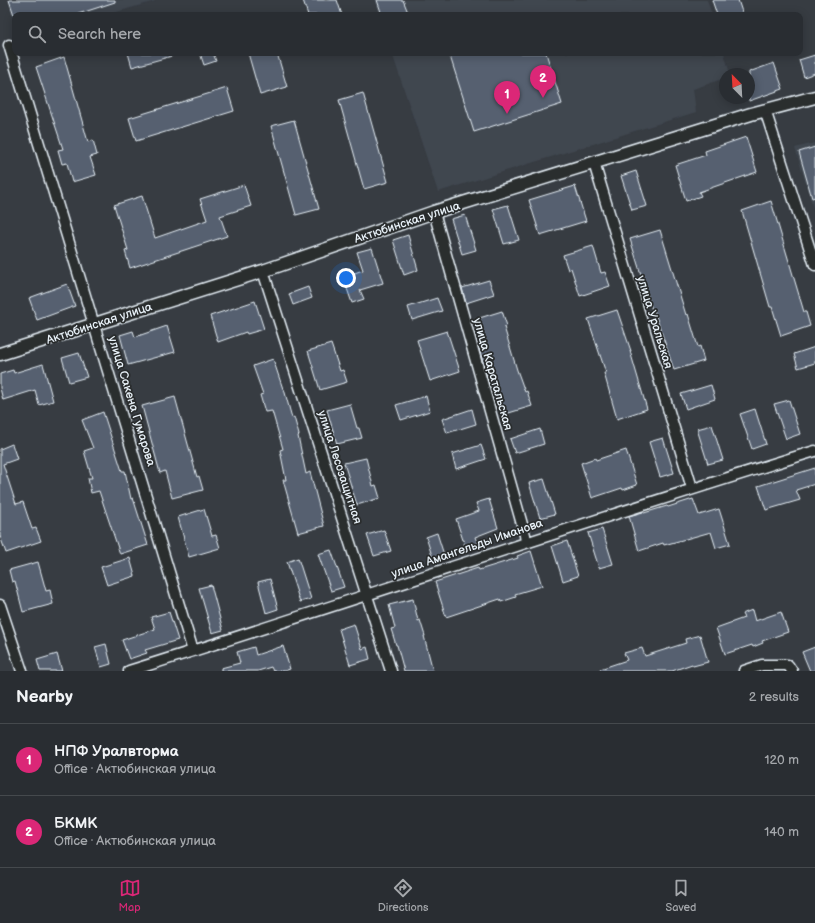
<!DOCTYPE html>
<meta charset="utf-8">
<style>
body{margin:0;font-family:"Balsamiq Sans",sans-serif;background:#35393e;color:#f1f3f6}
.compass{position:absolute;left:719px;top:68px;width:36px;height:36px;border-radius:50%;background:#292d32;box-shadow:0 2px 10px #0003;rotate:336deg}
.you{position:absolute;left:346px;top:278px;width:14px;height:14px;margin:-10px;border:3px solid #fff;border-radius:50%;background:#1a73e8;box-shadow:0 0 0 6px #1a73e833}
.badge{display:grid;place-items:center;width:26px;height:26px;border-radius:50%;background:#db2777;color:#fff;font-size:13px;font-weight:700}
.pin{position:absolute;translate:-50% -33px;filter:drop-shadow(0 1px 2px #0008)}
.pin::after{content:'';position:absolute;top:21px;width:14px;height:12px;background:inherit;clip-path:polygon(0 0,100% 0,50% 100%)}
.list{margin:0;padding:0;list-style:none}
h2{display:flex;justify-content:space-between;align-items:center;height:52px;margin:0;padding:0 16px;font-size:17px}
h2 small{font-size:13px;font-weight:400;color:#a5a8ac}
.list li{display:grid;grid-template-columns:26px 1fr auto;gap:12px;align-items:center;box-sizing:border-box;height:72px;padding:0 16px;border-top:1px solid #45494d}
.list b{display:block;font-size:15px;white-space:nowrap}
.list p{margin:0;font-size:13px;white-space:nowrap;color:#a5a8ac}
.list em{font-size:13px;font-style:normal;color:#a5a8ac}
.icon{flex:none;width:22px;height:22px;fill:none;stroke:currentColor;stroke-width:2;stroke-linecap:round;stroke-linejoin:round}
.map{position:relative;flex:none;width:815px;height:671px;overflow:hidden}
.search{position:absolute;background:#292d32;box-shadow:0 2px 10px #0003;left:12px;right:12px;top:12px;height:44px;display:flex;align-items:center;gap:10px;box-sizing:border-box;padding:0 14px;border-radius:8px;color:#a5a8ac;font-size:15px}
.sheet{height:196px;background:#292d32}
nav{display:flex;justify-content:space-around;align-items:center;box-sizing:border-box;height:56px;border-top:1px solid #45494d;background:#292d32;font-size:11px;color:#a5a8ac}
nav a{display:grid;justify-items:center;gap:2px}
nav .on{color:#db2777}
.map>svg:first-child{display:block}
.built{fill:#404750}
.building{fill:#566070;stroke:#e8f1f8}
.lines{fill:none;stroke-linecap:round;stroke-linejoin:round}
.minor-casing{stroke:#e8f1f8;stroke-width:13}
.tertiary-casing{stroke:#e8f1f8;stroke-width:15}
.minor{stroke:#2a2d2e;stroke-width:10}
.tertiary{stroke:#2a2d2e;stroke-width:12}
.labels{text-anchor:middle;stroke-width:3.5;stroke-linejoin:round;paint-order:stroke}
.street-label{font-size:12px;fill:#e8f1f8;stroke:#2a2d2e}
</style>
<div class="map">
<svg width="815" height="671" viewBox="0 0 815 671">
<rect width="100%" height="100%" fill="#373c42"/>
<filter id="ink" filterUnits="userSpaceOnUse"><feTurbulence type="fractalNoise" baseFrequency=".025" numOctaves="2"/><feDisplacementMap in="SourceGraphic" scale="8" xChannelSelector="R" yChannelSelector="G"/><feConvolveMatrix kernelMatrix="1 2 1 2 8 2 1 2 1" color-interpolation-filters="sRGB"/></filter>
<g filter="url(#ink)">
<path class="built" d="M8,0H154L155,1L106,15H15V26Z
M375,0H707L712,15H380Z
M392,53H724L730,74H725V78L693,89L696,112L438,192Z
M815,143V214L795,148Z"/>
<path class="building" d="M9,0H115V2L75,15H14Z
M303,0H337L342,15H308Z
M377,0H403L409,15H382Z
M712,0H738L743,15H717Z
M128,53H172V56L132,67Z
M200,53H213L216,61L204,65Z
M248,53H277L287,87L260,95Z
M449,53H546L562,104L474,132Z
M815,55V73L804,77L799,60Z
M64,57L88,142L93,140L97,155L90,157L96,175L72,182L67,163L62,164L58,150L63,149L36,67Z
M774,63L783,89L749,101V72Z
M227,88L234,111L136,141L129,118Z
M363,93L388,182L364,189L339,100Z
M294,120L319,209L296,215L271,126Z
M746,137L757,172L699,192L701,196L686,201L675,165L706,155L705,151Z
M815,147V197L812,198L799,152Z
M636,171L647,206L632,210L621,176Z
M244,185L251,206L220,216L227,236L130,268L125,251L128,250L114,205L142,196L155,238L207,220L200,199Z
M575,186L586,221L540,235L529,200Z
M771,201L804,312H806L810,326L781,336L772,307H770L742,211Z
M508,205L519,240L504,244L493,209Z
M465,215L476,250L462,254L451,219Z
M660,230L686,315L688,314L698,347L700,346L704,361L674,370L654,310H652L630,239Z
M408,235L418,270L404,275L393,240Z
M593,246L601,273L605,272L610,286L580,296L571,268L568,270L563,255Z
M372,248L383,283L360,290L364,299L352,303L343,277L363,270L357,252Z
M489,280L494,294L466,303L462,288Z
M67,284L75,306L37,320L29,298Z
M308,287L312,298L293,305L289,294Z
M437,298L442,311L412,320L408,307Z
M255,301L264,329L247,334L246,332L218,342L210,316Z
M617,310L631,351H630L647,409L617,419L604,373H606L588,319Z
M502,311L507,326L504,327L517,370L525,392L527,391L532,406L502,415L495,393L493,394L485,368L479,349L482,348L473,320Z
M167,326L175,352L128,365L120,335L133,331L135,337Z
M447,331L460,371L430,381L417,340Z
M331,344L340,371L343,370L347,382L320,390L308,351Z
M815,347V363L798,368L794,354Z
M79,353L87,377L69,382L62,358Z
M273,359L283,389H284L292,418L294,417L299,435L298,436L306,474L310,472L324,526L298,533L283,480H286L280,450L283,449L272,411L265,412L260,395L263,394L253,366Z
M43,364L53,401L39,405L35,390L3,400L0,388V374L13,370L14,373Z
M711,385L715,399L686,409L681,394Z
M426,396L430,411L401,420L396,405Z
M175,397L197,477L199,476L203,490L172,498L165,471L160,473L142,406Z
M789,400L800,434L786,439L774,404Z
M350,404L357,428H359L362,438L337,444L327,410Z
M472,409L476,424L447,433L442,419Z
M755,409L766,444L752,449L740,414Z
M103,412L122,471H125L131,499L133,498L148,545L120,554L99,491L91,493L88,478H92L84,451L93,448L82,420Z
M712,425L723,460L708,464L697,429Z
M540,429L544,444L515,453L510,439Z
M663,438L674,473L660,477L649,442Z
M12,444L17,459L3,464L16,504L23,502L32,529L36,528L41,541L6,553L0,536V449Z
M481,445L486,459L456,469L452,454Z
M626,450L637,485L623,490L622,488L592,498L581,463L595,458L596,460Z
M366,458L373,486L376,485L380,498L357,505L344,463Z
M815,468V484L796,490L800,500L766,510L758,486Z
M544,479L555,514L540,518L529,483Z
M489,499L498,528L475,537L478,544L466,549L456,519L479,511L476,503Z
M693,499L699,515L719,509L730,544L716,548L711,532L664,545L663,543L639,551L629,516L643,512L644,513L667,506L668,507Z
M204,509L212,536L216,535L220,548L189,557L178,517Z
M602,529L613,564L599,568L588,533Z
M384,530L391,551L374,556L367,535Z
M437,533L444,555L433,559L426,537Z
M567,541L578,576L563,581L552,546Z
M331,550L344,587L331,591L318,554Z
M531,551L542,586L515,594L516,597L501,602L500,599L446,617L435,582L478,568L479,570L518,558L517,556Z
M130,558L135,576L107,585L101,567Z
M298,558L311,599L300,602L287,562Z
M38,562L46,591L50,590L53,604L23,612L15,581L12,582L9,570Z
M270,579L278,609L266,613L258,582Z
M211,585L223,630L212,633L199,588Z
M413,599L418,621L420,620L425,636H424L433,671H404L397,645H396L391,629L395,628L389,605Z
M752,610L755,621L781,612L788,632L762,641L763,643L753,647L752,645L725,654L716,628L744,618L742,614Z
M169,612L178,640L145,650L147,653L129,659L122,640L155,629L151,617Z
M354,624L362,649L367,647L370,659L350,665L339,629Z
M700,635L708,662L693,666L692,664L672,671H600V669L627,660L624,653L642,648L645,656L686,643L685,639Z
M106,644L111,664L101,667L95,647Z
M283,646L290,669L284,671H273L271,667L258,671H221V668L240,663L237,652L254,647L256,655Z
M815,647V671H810L802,652Z
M57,654L62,671H40L37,660Z"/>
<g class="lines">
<defs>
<path id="minor" d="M9,45L193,651
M765,110L815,265
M594,163L692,488
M434,212L525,535L526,542
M263,271L391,671
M0,605L22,671
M129,671C358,600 585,521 815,451
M744,671L762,665H788L792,671"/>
<path id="tertiary" d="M0,354L263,271L434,212L751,114L815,97"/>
</defs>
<use href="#minor" class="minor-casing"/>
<use href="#tertiary" class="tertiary-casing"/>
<use href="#minor" class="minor"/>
<use href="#tertiary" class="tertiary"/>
</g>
</g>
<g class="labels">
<g class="street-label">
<text transform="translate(407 222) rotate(-18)" y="4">Актюбинская улица</text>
<text transform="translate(655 322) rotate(73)" y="4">улица Уральская</text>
<text transform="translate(99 323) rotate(-18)" y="4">Актюбинская улица</text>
<text transform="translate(493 374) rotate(74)" y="4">улица Каратальская</text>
<text transform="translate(132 401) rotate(73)" y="4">улица Сакена Гумарова</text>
<text transform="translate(340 467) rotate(72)" y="4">улица Лесозащитная</text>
<text transform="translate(467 548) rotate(-19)" y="4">улица Амангельды Иманова</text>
</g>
</g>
</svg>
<svg class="compass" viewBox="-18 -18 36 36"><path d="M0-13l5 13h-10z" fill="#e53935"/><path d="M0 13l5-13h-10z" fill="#a5a8ac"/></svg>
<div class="you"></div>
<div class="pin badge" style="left:507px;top:114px">1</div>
<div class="pin badge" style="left:543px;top:98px">2</div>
<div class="search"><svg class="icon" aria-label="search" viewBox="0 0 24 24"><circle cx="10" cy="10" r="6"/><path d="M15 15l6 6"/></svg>Search here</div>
</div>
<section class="sheet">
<h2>Nearby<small>2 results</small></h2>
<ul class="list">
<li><span class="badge">1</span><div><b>НПФ Уралвторма</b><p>Office · Актюбинская улица</p></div><em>120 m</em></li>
<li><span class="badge">2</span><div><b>БКМК</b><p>Office · Актюбинская улица</p></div><em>140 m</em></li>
</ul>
</section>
<nav>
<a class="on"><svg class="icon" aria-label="map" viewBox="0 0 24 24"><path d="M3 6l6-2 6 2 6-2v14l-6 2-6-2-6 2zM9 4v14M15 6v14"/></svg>Map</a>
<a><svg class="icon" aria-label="directions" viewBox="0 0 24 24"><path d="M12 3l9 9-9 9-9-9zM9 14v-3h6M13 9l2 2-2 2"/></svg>Directions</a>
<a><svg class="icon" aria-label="saved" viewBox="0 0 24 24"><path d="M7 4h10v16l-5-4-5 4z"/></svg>Saved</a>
</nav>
